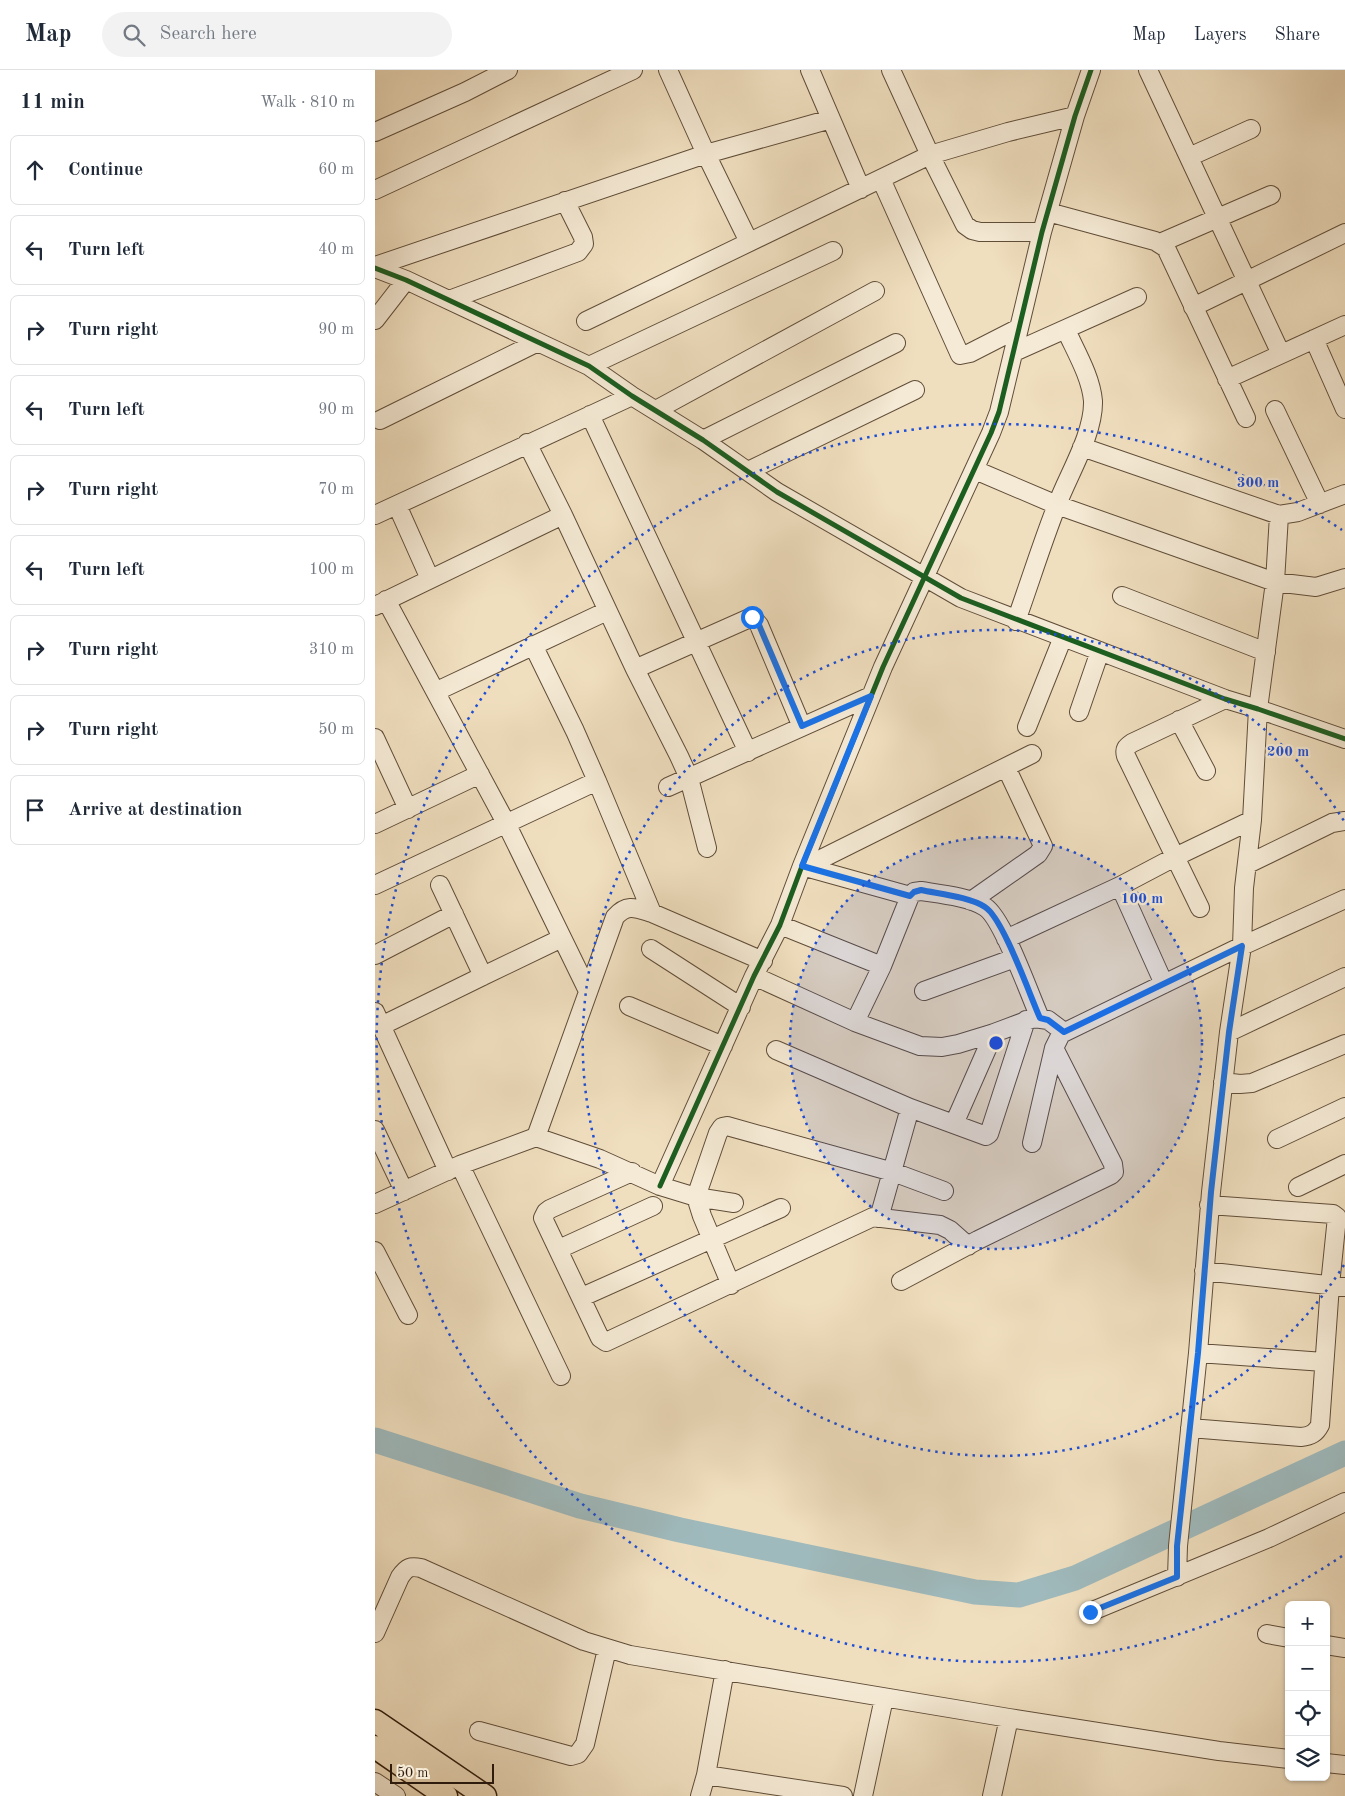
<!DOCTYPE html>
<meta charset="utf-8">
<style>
body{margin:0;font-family:"Old Standard TT",serif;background:#f2f2f3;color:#1f2937}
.controls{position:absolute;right:15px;bottom:15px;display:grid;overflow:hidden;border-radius:8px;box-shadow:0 1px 4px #0004}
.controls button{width:45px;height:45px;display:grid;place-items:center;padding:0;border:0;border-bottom:1px solid #e0e1e3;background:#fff;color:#1f2937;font:25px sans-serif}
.scale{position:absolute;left:15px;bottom:12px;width:104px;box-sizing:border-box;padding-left:5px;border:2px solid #301c0c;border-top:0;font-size:14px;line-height:18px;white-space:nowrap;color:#301c0c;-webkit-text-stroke:4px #f5ead5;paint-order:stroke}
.stop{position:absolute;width:15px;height:15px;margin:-11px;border:4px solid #1a73e8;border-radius:50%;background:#fff}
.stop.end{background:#1a73e8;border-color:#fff;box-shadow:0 1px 5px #0008}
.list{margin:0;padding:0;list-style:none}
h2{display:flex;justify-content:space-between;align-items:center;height:65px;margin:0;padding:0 20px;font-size:21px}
h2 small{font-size:16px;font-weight:400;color:#747a83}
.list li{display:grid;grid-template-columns:32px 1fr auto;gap:15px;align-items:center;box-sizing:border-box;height:70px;margin:0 10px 10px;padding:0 10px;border:1px solid #e0e1e3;border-radius:8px}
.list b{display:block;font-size:19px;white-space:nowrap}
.list em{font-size:16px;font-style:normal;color:#747a83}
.icon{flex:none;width:28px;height:28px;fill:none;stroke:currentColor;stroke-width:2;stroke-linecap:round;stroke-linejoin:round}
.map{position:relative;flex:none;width:970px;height:1726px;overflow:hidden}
header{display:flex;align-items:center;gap:30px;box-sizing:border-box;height:70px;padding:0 25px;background:#fff;border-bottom:1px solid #e0e1e3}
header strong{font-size:24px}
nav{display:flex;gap:28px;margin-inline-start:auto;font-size:18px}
.search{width:350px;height:45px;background:#f2f2f3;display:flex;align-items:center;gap:12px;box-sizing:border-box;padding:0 18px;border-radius:28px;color:#747a83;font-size:19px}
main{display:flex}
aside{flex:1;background:#fff}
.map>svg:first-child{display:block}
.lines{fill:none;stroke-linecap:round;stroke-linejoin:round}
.river{stroke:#9fbabd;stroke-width:25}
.minor-casing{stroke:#604d39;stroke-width:20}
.major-casing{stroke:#301c0c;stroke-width:25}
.minor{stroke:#f5ead5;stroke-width:18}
.major{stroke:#f0dfbf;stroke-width:22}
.cycleway-casing{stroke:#f5ead5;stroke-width:8}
.cycleway{stroke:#1b5e20;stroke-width:5}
.route{stroke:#1a73e8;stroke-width:6}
.ring{fill:none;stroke:#1d4ed8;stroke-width:2.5;stroke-dasharray:2.5 5}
.centre{fill:#1d4ed8;stroke:#f5ead5;stroke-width:2.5}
.ring-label{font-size:15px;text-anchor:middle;font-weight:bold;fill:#1d4ed8;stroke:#f5ead5;stroke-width:4.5;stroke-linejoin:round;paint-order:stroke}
</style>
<header>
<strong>Map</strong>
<div class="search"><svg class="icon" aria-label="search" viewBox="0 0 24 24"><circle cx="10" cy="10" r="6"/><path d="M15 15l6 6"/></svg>Search here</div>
<nav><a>Map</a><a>Layers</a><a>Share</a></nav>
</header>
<main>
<aside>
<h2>11 min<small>Walk · 810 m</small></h2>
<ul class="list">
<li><svg class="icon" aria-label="ahead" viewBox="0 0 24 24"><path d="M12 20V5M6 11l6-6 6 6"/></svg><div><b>Continue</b></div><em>60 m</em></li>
<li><svg class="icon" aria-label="left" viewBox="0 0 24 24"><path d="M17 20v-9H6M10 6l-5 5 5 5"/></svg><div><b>Turn left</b></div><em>40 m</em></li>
<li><svg class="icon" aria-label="right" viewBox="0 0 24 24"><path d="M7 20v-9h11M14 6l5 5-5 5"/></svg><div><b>Turn right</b></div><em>90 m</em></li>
<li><svg class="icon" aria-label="left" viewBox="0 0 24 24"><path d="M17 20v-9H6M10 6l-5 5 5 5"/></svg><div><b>Turn left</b></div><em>90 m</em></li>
<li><svg class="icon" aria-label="right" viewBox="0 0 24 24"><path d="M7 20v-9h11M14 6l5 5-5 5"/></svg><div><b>Turn right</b></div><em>70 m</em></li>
<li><svg class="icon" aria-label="left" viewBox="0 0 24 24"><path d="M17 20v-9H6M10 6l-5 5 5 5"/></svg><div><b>Turn left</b></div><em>100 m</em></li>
<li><svg class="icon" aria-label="right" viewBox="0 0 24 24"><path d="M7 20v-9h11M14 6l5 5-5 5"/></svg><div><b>Turn right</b></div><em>310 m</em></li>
<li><svg class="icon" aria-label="right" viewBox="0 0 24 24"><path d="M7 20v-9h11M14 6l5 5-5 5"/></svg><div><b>Turn right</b></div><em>50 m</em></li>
<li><svg class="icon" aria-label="arrive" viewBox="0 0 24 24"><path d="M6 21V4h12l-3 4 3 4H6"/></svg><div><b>Arrive at destination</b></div></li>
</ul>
</aside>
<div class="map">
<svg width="970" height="1726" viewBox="0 0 970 1726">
<rect width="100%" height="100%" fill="#f0dfbf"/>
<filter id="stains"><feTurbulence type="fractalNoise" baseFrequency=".004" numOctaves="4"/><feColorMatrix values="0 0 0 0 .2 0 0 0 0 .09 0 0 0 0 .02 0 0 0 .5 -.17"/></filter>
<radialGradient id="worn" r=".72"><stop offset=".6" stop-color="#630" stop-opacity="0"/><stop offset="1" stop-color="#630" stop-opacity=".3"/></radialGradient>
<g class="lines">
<path class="river" d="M0,1370L205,1436L305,1460L600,1522L644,1525L700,1508L970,1383"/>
<defs>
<path id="minor" d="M293,0L331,84L374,172
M435,0L486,119
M516,0L555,85L590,155L597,160L605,162H667
M773,0L906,284
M0,62L90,22L133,0
M814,87L876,59
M506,109L585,285L595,283L644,258
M0,120L258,0
M673,142L780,171L791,178L871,348
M785,173L896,125
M0,196L331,84L456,49
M0,198L31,210L214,296L257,326L328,370L402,422L586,528L850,629L883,639L970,669
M74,230L203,182L209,174L208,167L190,131
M818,237L970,163
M0,250L31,210
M211,251L555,85L633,62L700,46
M939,269L970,339
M639,282L762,227
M214,296L458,181
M852,309L970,255
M281,340L500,221
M900,340L945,434
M215,345L373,682
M5,350L163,272
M328,370L521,273
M152,373L188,445L260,599L304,686L314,708L332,778
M707,377L904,445L923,442L970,424
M600,400L682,435L900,512L941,517L970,508
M373,401L540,320
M22,435L55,509
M0,445L257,326
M747,526L891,582
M11,530L131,753L213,921
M0,536L188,445
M641,551C655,512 667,473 682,435C693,405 719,364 718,331C716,307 701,282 691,260
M260,599L377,547L384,555L427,657
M62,621L232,541
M704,642L725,581
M804,650L831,701
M652,657L688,567
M0,668L33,739
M222,711L277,843
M293,717L496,626
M0,754L105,704
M873,794L957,753L970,751
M427,796L535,826
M430,797L657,684
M0,815L222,711L200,661L158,575
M65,815L108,906L187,868
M745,816L789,914
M596,831L663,784L668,776L631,697
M825,838L751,686C749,679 751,677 757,673L850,629
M405,855L507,896
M631,869L745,816L800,787L877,750
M276,879L366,937
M0,885L79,844
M379,906L480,952L545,976L567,977L583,974L619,963L659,948L673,950L689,962
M549,921L640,888
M254,936L348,976
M0,942L73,1101
M480,952L507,896L535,826L539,822L546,821C565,824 595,827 610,837C628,848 655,926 665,948
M6,956L108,906
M854,962L970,907
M401,980L535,1038L611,1066L614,1064L651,950
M848,1012L865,1014L877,1013L970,974
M579,1054L619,963
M0,1060L29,1121
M161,1067L240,847C252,833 261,838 277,843L388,891
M902,1069L970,1037
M657,1073L679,978L686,964L867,876L970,829
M85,1095L186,1306
M257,1102L175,1139L171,1142L168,1148L225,1268L231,1272L498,1147L565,1155L575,1160L593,1176
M285,1116L379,906L405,855L427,796L508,597L616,363L624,342L667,162L700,46L716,0
M923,1117L970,1094
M0,1134L85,1095L161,1067L225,1089L285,1116L321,1127L359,1133
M504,1148L535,1038
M184,1179L278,1136
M0,1181L33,1245
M829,1201L970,1217
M526,1211L603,1170L736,1105L739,1102L738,1094L679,978
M356,1215L327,1146L321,1127L343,1063L347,1057L352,1056L518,1102L569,1121
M207,1227L406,1138
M823,1283L949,1292
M815,1358L926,1367C936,1366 941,1363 945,1355L955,1215L962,1147L958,1144L834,1135
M802,1507L803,1476L823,1283L836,1122L854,962L867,876L869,818L877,750L883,639L900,512L904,445
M715,1542L894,1468L970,1432
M0,1563L25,1507C32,1497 35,1496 46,1498L209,1571L255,1585L634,1648L844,1681L914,1689
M892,1564L914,1568
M951,1575L970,1578
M104,1661L196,1686L203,1684L210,1674L232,1579
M951,1693L970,1695
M331,1705L468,1726
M0,1712L21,1726
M325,1726L331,1705L350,1600
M488,1726L509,1628
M617,1726L634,1648"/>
<path id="major" d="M0,1651L110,1726
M0,1677L71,1726"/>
</defs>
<use href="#minor" class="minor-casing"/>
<use href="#major" class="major-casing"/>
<use href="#minor" class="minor"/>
<use href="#major" class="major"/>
<defs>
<path id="cycleway" d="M0,198L31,210L214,296L257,326L328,370L402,422L586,528L850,629L883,639L970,669
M285,1116L379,906L405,855L427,796L508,597L616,363L624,342L667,162L700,46L716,0"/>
</defs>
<use href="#cycleway" class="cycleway-casing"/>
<use href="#cycleway" class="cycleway"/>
</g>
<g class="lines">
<path class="route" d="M377,547L384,555L427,656L496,626L427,796L535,826L539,822L546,820C565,824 595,827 610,837C628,848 655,926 665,948L673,950L689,962L867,876L854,962L836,1122L823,1283L802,1476V1507L715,1542"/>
</g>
<circle cx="621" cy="973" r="206" fill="#1d4ed8" fill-opacity=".12"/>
<g class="ring">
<circle cx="621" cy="973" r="206"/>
<path d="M969 1195A413 413 0 1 1 969 751"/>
<path d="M967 1486A619 619 0 1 1 967 460"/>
</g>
<circle cx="621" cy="973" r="8" class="centre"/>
<g class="ring-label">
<text x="883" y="417">300 m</text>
<text x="913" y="686">200 m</text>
<text x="767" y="833">100 m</text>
</g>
<rect width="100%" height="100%" filter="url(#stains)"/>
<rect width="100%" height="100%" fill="url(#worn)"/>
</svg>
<div class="controls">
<button>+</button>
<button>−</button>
<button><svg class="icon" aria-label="locate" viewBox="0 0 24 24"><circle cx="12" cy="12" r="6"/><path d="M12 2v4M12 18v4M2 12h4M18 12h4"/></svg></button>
<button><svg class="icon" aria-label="layers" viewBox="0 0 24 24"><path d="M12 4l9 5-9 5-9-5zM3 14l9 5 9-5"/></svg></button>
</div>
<div class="scale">50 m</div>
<div class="stop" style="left:377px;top:547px"></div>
<div class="stop end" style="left:715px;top:1542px"></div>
</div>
</main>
